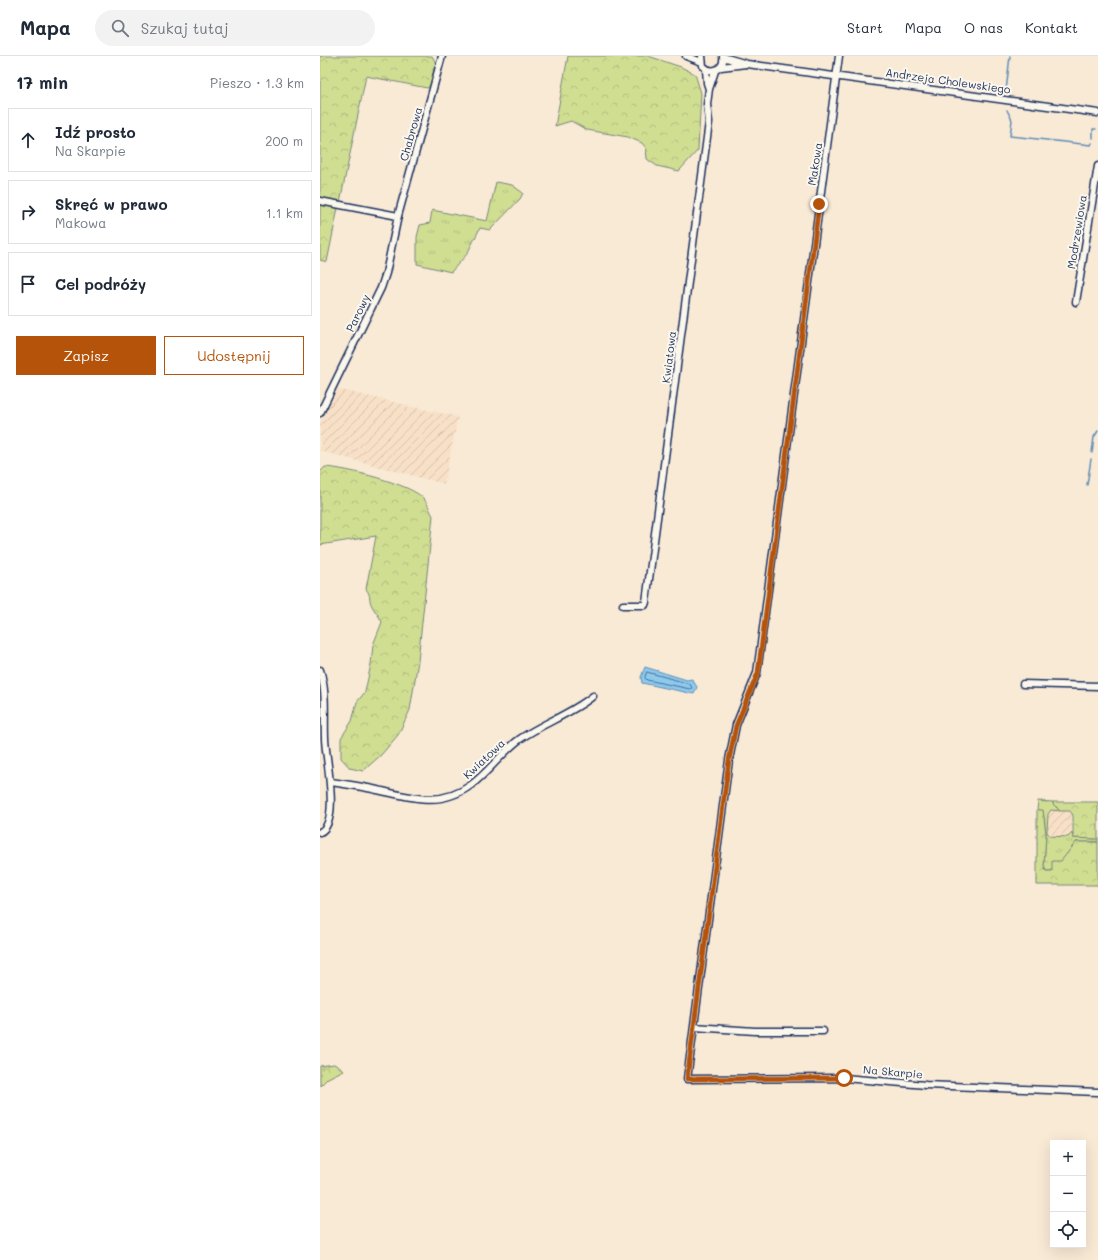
<!DOCTYPE html>
<html lang="pl">
<meta charset="utf-8">
<style>
body{margin:0;font-family:Mali,sans-serif;background:#f2f2f3;color:#1f2937}
.controls{position:absolute;right:12px;bottom:12px;display:grid;overflow:hidden;border-radius:0px;box-shadow:0 4px 16px #0002}
.controls button{width:36px;height:36px;display:grid;place-items:center;padding:0;border:0;border-bottom:1px solid #e0e1e3;background:#fff;color:#1f2937;font:20px sans-serif}
.stop{position:absolute;width:12px;height:12px;margin:-9px;border:3px solid #b45309;border-radius:50%;background:#fff}
.stop.end{background:#b45309;border-color:#fff;box-shadow:0 1px 4px #0008}
.list{margin:0;padding:0;list-style:none}
h2{display:flex;justify-content:space-between;align-items:center;height:52px;margin:0;padding:0 16px;font-size:17px}
h2 small{font-size:13px;font-weight:400;color:#747a83}
.list li{display:grid;grid-template-columns:26px 1fr auto;gap:12px;align-items:center;box-sizing:border-box;height:64px;margin:0 8px 8px;padding:0 8px;border:1px solid #e0e1e3;border-radius:0px}
.list b{display:block;font-size:15px;white-space:nowrap}
.list p{margin:0;font-size:13px;white-space:nowrap;color:#747a83}
.list em{font-size:13px;font-style:normal;color:#747a83}
.actions{display:flex;gap:8px;padding:12px 16px}
.actions a{flex:1;padding:9px 0;border:1px solid #b45309;border-radius:0px;text-align:center;font-size:14px;color:#b45309}
.actions .main{background:#b45309;color:#fff}
.icon{flex:none;width:22px;height:22px;fill:none;stroke:currentColor;stroke-width:2;stroke-linecap:round;stroke-linejoin:round}
.map{position:relative;flex:none;width:778px;height:1204px;overflow:hidden}
header{display:flex;align-items:center;gap:24px;box-sizing:border-box;height:56px;padding:0 20px;background:#fff;border-bottom:1px solid #e0e1e3}
header strong{font-size:19px}
nav{display:flex;gap:22px;margin-inline-start:auto;font-size:14px}
.search{width:280px;height:36px;background:#f2f2f3;display:flex;align-items:center;gap:10px;box-sizing:border-box;padding:0 14px;border-radius:22px;color:#747a83;font-size:15px}
main{display:flex}
aside{flex:1;background:#fff}
.map>svg:first-child{display:block}
.industrial{fill:url(#industrial-furrows)}
.grass{fill:url(#grass-tufts);stroke:#768678}
.forest{fill:url(#forest-crowns);stroke:#768678}
.water{fill:#8dcaed;stroke:#5f8cb4}
.lines{fill:none;stroke-linecap:round;stroke-linejoin:round}
.shore{stroke:#496d97;stroke-width:1}
.stream{stroke:#5f8cb4;stroke-width:1.5}
.minor-casing{stroke:#1b2f5e;stroke-width:9}
.minor{stroke:#fbf7ec;stroke-width:6}
.route{stroke:#b45309;stroke-width:5}
.labels{text-anchor:middle;stroke-width:4;stroke-linejoin:round;paint-order:stroke}
.street-label{font-size:11px;fill:#1b2f5e;stroke:#fbf7ec}
</style>
<header>
<strong>Mapa</strong>
<div class="search"><svg class="icon" aria-label="search" viewBox="0 0 24 24"><circle cx="10" cy="10" r="6"/><path d="M15 15l6 6"/></svg>Szukaj tutaj</div>
<nav><a>Start</a><a>Mapa</a><a>O nas</a><a>Kontakt</a></nav>
</header>
<main>
<aside>
<h2>17 min<small>Pieszo · 1.3 km</small></h2>
<ul class="list">
<li><svg class="icon" aria-label="ahead" viewBox="0 0 24 24"><path d="M12 20V5M6 11l6-6 6 6"/></svg><div><b>Idź prosto</b><p>Na Skarpie</p></div><em>200 m</em></li>
<li><svg class="icon" aria-label="right" viewBox="0 0 24 24"><path d="M7 20v-9h11M14 6l5 5-5 5"/></svg><div><b>Skręć w prawo</b><p>Makowa</p></div><em>1.1 km</em></li>
<li><svg class="icon" aria-label="arrive" viewBox="0 0 24 24"><path d="M6 21V4h12l-3 4 3 4H6"/></svg><div><b>Cel podróży</b></div></li>
</ul>
<div class="actions"><a class="main">Zapisz</a><a>Udostępnij</a></div>
</aside>
<div class="map">
<svg width="778" height="1204" viewBox="0 0 778 1204">
<defs>
<pattern id="industrial-furrows" width="10" height="10" patternUnits="userSpaceOnUse"><rect width="10" height="10" fill="#f8e0c7"/><path d="M-1 1l2-2M0 10L10 0M9 11l2-2" fill="none" stroke="#d4c0ad"/></pattern>
<pattern id="grass-tufts" width="24" height="20" patternUnits="userSpaceOnUse"><rect width="24" height="20" fill="#d0de92"/><path d="M3 7l-1-3M5 7V3M7 7l1-3M15 17l-1-3M17 17v-4M19 17l1-3" fill="none" stroke="#b2bf80"/></pattern>
<pattern id="forest-crowns" width="20" height="18" patternUnits="userSpaceOnUse"><rect width="20" height="18" fill="#d0de92"/><path d="M2 6a3 3 0 1 1 6 0M12 15a3 3 0 1 1 6 0" fill="none" stroke="#b2bf80"/></pattern>
</defs>
<rect width="100%" height="100%" fill="#f9ead6"/>
<filter id="ink" filterUnits="userSpaceOnUse"><feTurbulence type="fractalNoise" baseFrequency=".025" numOctaves="2"/><feDisplacementMap in="SourceGraphic" scale="8" xChannelSelector="R" yChannelSelector="G"/><feConvolveMatrix kernelMatrix="1 2 1 2 8 2 1 2 1" color-interpolation-filters="sRGB"/></filter>
<g filter="url(#ink)">
<path class="industrial" d="M17,333L138,361L124,428L0,395V367Z
M731,754L750,755L753,759L752,777L748,781L730,780L727,776L728,758Z"/>
<path class="grass" d="M176,126L192,129L203,137L200,143L170,174L160,172L147,198L131,216L97,208V181L100,169L110,167L112,154L167,165Z
M718,745L733,746V748L740,755L731,754L728,758L727,776L730,780L748,781L752,777L753,782L778,783V786H756L752,793L732,815H726L724,809L726,778L723,755L717,754Z"/>
<path class="forest" d="M0,0H112L116,7L110,30L107,32L46,20L20,146L0,142Z
M248,0H328L361,11L375,18L381,37L378,94L359,115L337,110L327,103L326,92L322,87L308,81L267,74L251,65L235,70Z
M0,148L18,152L7,206L0,204Z
M5,411C25,412 92,428 104,443C108,448 110,455 113,460L98,605L90,654L78,679L61,699L43,715L30,712L21,702V682L32,665L37,646L45,636L51,608L53,589L62,566C59,559 54,555 51,548C49,543 51,539 46,533L56,480L0,489V416Z
M733,746H778V783L753,782V759L750,755H740L733,748Z
M717,754H723L726,778L724,809L726,815H732V805H741L756,786H778V829H717Z
M14,1008L24,1014L8,1022L0,1030V1010Z"/>
<path class="water" d="M325,611L367,624L372,623L377,631L374,638L322,627L321,621Z"/>
<g class="lines">
<path class="shore" d="M327,616L370,628L372,632L370,633L327,624L325,622Z"/>
<path class="stream" d="M686,35L690,0
M687,54L692,64L690,80L771,89L772,87
M773,82V73H776
M772,397L774,381L778,375
M767,429L771,403"/>
<defs>
<path id="minor" d="M366,0L382,6
M382,0L383,10C392,19 405,13 403,0
M519,0L437,617L416,669L409,704L367,1023L524,1022L606,1029L778,1036
M403,1L427,8L778,57
M401,11L426,8
M386,13L387,27L389,33
M0,145L78,160
M756,246L778,110
M0,357L61,232L66,217L78,160L122,0
M303,549H325L326,546L389,66L387,48L389,33L395,15
M0,614C7,636 4,659 5,682C5,700 21,767 0,776
M703,628L778,630
M11,726C25,728 39,730 53,733C88,740 119,753 151,729C169,716 182,696 200,683C223,667 251,658 273,640
M374,971L435,975H503"/>
</defs>
<use href="#minor" class="minor-casing"/>
<use href="#minor" class="minor"/>
</g>
</g>
<g class="lines" filter="url(#ink)">
<path class="route" d="M499,148L438,617L416,670L409,704L367,1023L524,1022"/>
</g>
<g class="labels">
<g class="street-label">
<text transform="translate(628 25) rotate(8)" y="4">Andrzeja Cholewskiego</text>
<text transform="translate(91 78) rotate(-74)" y="4">Chabrowa</text>
<text transform="translate(495 108) rotate(-81)" y="4">Makowa</text>
<text transform="translate(757 176) rotate(-81)" y="4">Modrzewiowa</text>
<text transform="translate(38 257) rotate(-64)" y="4">Parowy</text>
<text transform="translate(349 301) rotate(-83)" y="4">Kwiatowa</text>
<text transform="translate(164 703) rotate(-43)" y="4">Kwiatowa</text>
<text transform="translate(573 1016) rotate(5)" y="4">Na Skarpie</text>
</g>
</g>
</svg>
<div class="controls">
<button>+</button>
<button>−</button>
<button><svg class="icon" aria-label="locate" viewBox="0 0 24 24"><circle cx="12" cy="12" r="6"/><path d="M12 2v4M12 18v4M2 12h4M18 12h4"/></svg></button>
</div>
<div class="stop" style="left:524px;top:1022px"></div>
<div class="stop end" style="left:499px;top:148px"></div>
</div>
</main>
